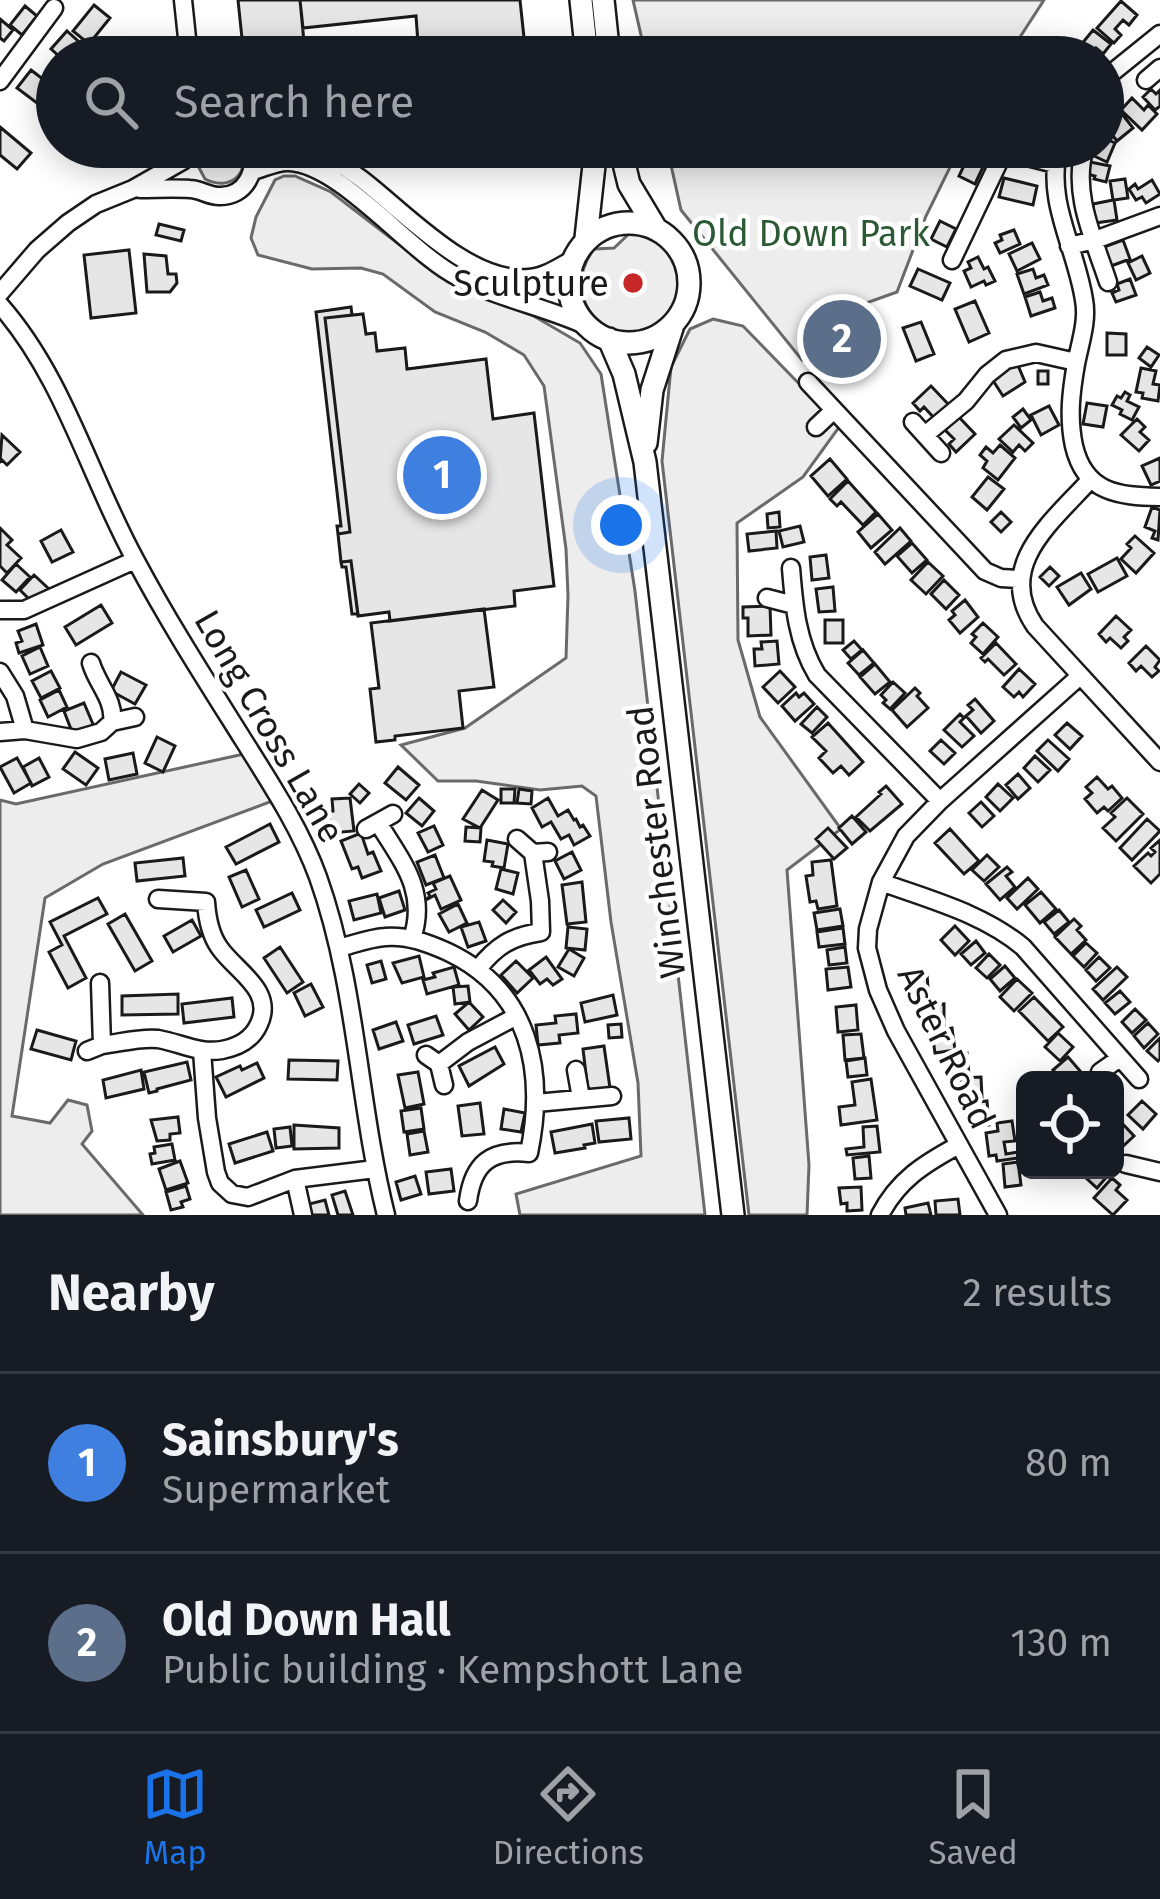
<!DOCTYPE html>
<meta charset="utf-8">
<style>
body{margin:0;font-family:"Fira Sans",sans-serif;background:#20242c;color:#f1f3f6}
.controls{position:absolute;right:36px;bottom:36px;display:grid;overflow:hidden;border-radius:18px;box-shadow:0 6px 30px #0003}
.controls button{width:108px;height:108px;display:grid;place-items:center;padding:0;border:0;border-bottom:3px solid #363941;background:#171b24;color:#f1f3f6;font:60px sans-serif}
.you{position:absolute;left:621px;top:525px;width:42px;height:42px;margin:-30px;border:9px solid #fff;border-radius:50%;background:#1a73e8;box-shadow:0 0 0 18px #1a73e833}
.badge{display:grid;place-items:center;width:78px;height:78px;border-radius:50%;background:#1a73e8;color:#fff;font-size:39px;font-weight:700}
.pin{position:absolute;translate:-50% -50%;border:6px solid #fff;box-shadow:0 3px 12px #0006}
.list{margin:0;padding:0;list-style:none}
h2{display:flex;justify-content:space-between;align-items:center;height:156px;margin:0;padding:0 48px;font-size:51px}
h2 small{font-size:39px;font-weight:400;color:#9ea1a6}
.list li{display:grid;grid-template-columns:78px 1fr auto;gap:36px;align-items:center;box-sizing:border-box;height:180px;padding:0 48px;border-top:3px solid #363941}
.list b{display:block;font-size:45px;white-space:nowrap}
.list p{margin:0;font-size:39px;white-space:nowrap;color:#9ea1a6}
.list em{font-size:39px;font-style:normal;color:#9ea1a6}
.icon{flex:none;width:66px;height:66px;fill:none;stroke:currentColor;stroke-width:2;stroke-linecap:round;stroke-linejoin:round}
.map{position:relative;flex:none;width:1160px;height:1215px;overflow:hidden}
.search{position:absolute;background:#171b24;box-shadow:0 6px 30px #0003;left:36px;right:36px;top:36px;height:132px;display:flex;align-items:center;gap:30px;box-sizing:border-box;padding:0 42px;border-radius:66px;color:#9ea1a6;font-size:45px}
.sheet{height:516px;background:#171b24}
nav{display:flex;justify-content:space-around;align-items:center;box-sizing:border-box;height:168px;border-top:3px solid #363941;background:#171b24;font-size:33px;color:#9ea1a6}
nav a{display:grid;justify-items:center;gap:6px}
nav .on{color:#1a73e8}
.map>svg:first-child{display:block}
.green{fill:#ededed;stroke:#6a6a6a;stroke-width:3}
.building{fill:#e6e6e6;stroke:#1a1a1a;stroke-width:3}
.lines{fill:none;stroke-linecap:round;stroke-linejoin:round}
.minor-casing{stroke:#1a1a1a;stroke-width:21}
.major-casing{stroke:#1a1a1a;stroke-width:26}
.minor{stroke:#fff;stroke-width:16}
.major{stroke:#fff;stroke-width:21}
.poi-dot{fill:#c62828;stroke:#fff;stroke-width:4.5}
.labels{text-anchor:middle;stroke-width:9;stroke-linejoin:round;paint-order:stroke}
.park-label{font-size:36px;fill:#2b5a34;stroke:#fff}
.poi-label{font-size:36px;fill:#1a1a1a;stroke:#fff;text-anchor:end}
.street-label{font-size:36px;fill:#1a1a1a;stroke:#fff}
</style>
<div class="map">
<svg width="1160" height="1215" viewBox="0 0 1160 1215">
<rect width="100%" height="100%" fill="#fff"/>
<path class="green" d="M633,0H1044L1007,57H646Z
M202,147H240C252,173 230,192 205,179L197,164Z
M667,147H960L926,216L897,292L852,308L802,360L681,210Z
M284,176H295L331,192L431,269L485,296L532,315L580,343L601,374L635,591L705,1215H520L516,1194L641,1156L638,1083L611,922L596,796L582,786L540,790L476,781H438L401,745L465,728L566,658L568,595L566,549L544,386L524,355L485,332L435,312L383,274L361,268L312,269L258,255L251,238L256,217L275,180Z
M631,232C653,235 673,243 681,266C686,282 682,297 674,311C635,368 549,309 594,249L614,248Z
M713,319L743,326L840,426L803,477L737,523L738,640L760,717L841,829L787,870L809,1165L807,1215H749L662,461L671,367L690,329Z
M244,754L275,800L103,864L45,898L12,1116L50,1123L68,1100L87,1105L92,1131L82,1144L143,1215H0V800L16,804Z"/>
<path class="building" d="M238,0H300L304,42L243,48Z
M300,0H520L525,47L419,57L416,16L303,28Z
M1121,1L1137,15L1129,25L1123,20L1115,29L1121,35L1114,43L1097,28Z
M94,5L110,18L89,44L73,31Z
M25,6L37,16L22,35L10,25Z
M0,19L13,30L4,41L0,38Z
M1093,30L1111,44L1103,54L1096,48L1091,55L1080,46Z
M67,31L78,41L65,57H60L51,49Z
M1066,41L1084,56V57H1052Z
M31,70L57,90V118L17,88Z
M1151,89L1156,94L1160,90V106L1155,110L1143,97Z
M1132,98L1144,110L1148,105L1157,114L1142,130L1121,110Z
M1122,114L1133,128L1117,141L1106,127Z
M0,127L31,153L17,169L0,155Z
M1106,139L1115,143L1107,162L1092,155L1095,147H1103Z
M967,159L983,167L975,184L959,176Z
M1090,162L1110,166L1106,182L1094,179L1095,176L1087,174Z
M1004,178L1037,186L1033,205L999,197Z
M1125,179L1128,198L1114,200L1117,220L1095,223L1093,204L1113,200L1110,181Z
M1152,180L1160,194L1146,203L1142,197L1136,200L1129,189L1135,184L1138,189Z
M940,221L956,229L947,247L931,239Z
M159,224L184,230L181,241L156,235Z
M1014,230L1020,244L1000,253L995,243L1002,240L1000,235Z
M1123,240L1130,259L1111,266L1104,247Z
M1032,243L1040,259L1017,271L1009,254Z
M129,250L136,313L91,318L84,255Z
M144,254L166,256L168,274H176L177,283L170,292H147Z
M1142,256L1150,273L1136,280L1128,263Z
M978,257L984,269L988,267L995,281L986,285L984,281L971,287L964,271L971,268L968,262Z
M918,269L950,283L942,300L910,286Z
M1033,269L1036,278L1044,275L1048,285L1024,294L1017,274Z
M1130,279L1136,295L1116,302L1112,293L1119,290L1117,284Z
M1040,292L1043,301L1052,298L1055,308L1031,316L1025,297Z
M975,301L989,333L969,342L955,309Z
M351,307L352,315L325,318L350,532L338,534L337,526H341L316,312Z
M363,314L366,334L375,333L377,351L405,348L407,369L486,359L493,419L534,413L554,586L514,591L515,606L390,621L389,612L358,616L351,561L341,562L338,534L350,532L325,318Z
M845,320L860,336L839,357L824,341Z
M921,322L934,354L916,361L903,328Z
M1107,333L1126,334V355H1107Z
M1147,347L1159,355L1151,367L1139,358Z
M1017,363L1025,382L1003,396L992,379Z
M1141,368L1156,371L1153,384L1160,385L1158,401L1142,398L1143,393L1136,392Z
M1038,371H1048V384H1038Z
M931,386L949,405L935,419L924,407L920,411L913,403Z
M1125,392L1130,395L1127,401L1139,407L1132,420L1120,414L1122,410L1112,405L1117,396L1121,398Z
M1087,403L1107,406L1103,427L1083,424Z
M1049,406L1059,425L1041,435L1031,415Z
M1023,409L1031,420L1021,428L1013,417Z
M957,415L975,434L956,452L949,444L954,439L943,428Z
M1137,419L1145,427L1140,432L1149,440L1139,451L1121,435Z
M1014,425L1033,443L1025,451L1019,445L1013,452L999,439Z
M2,435L20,452L7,465L2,460L0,462Z
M1000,445L1015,458L998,480L983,468L987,461L980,455L986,447L993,453Z
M1160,458V481L1151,485L1142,466Z
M830,459L847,479L828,496L811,476Z
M988,477L1004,489L987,510L972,497Z
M848,481L876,512L863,525L841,502L837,506L830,499Z
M1152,507L1160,510L1158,540L1152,538L1155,531L1145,527Z
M779,512L780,527L768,528L767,514Z
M1001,512L1011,522L1001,532L991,522Z
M878,514L892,530L871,548L858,532Z
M800,526L804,542L783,547L779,531Z
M0,528L12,540L7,545L21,558L7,573L0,566Z
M900,528L911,541L885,564L875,552Z
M61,530L73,552L52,562L41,541Z
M776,531L777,548L749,551L747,534Z
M1135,536L1154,553L1136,573L1121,559L1131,548L1127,544Z
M912,543L927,560L912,573L897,556Z
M826,555L829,578L812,580L810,557Z
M1117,558L1127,576L1098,592L1088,574Z
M351,561L358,614H352L346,567H342L341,562Z
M928,562L943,576L926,594L911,580Z
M16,564L30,577L16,592L2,580Z
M1050,567L1059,576L1049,586L1040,577Z
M1081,573L1091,589L1069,605L1057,587Z
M34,575L48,588L33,603L20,590Z
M944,580L959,595L946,609L931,594Z
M833,587L835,611L819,612L816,589Z
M965,600L978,617L960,633L949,620L955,615L952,611Z
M101,605L112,623L76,645L65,627Z
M770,606L771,635L748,636V618H743V607Z
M484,609L494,687L459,691L463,728L395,736V740L376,742L370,689L379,688L371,623Z
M1116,616L1131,630L1124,637L1128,641L1121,648L1110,638L1106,642L1099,634Z
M825,620H843V643H825Z
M983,623L998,637L983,654L971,643L976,637L972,634Z
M36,624L43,645L19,653L16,643L22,641L18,631Z
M777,641L779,664L755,666L754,649H762L761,642Z
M854,641L862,650L851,659L843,650Z
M996,643L1016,664L1004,675L988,659L985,662L981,658Z
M1146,646L1160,660L1155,667L1159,671L1152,677L1141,666L1136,671L1129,663Z
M40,647L48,666L30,674L22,656Z
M863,650L874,663L859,675L848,663Z
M875,664L890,682L875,694L860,677Z
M1019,669L1035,684L1023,697L1019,692L1014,697L1003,687Z
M51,671L60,688L41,698L32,681Z
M780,671L795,687L778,703L763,687Z
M121,672L146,685L135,704L111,691Z
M893,682L905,693L890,709L883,703L886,700L881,695Z
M915,688L920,693L917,696L928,708L907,727L892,710Z
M59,690L67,707L48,717L40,700Z
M796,693L799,697L804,693L814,704L795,721L782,706Z
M975,699L994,721L981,733L966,716L973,710L968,705Z
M84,703L95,729L74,737L64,711Z
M817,707L827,717L812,733L801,724Z
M960,714L964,718L960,722L974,736L962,747L944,730Z
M828,723L863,762L849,775L841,766L833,773L819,758L826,751L812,737Z
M1067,723L1082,736L1070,749L1055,735Z
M157,737L175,746L163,772L145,763Z
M941,740L955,753L944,764L930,751Z
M1048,740L1069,759L1058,771L1037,751Z
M75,752L98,768L86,785L63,769Z
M133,753L137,774L109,780L105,759Z
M1035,756L1050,770L1038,782L1024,768Z
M17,758L31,783L14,793L0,767Z
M39,758L49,777L32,786L23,767Z
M398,767L419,785L406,800L385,783Z
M1018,774L1030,788L1018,799L1006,785Z
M1097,777L1108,789L1112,786L1122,798L1108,811L1104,807L1097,813L1085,799L1092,793L1086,787Z
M359,784L369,793L360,803L350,794Z
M998,784L1013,798L1000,811L986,797Z
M886,786L902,804L870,831L856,817L881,794L879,792Z
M501,789H515L514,803H501Z
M519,789L532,791L531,804L517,803Z
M482,790L498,800L480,828L463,819Z
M350,798L354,831L331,833L329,812L333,811L332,799Z
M419,798L434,811L422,826L406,813Z
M548,798L558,816L568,810L574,820L576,819L580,827L583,825L590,836L574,845L569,835L561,839L551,822L542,827L532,808Z
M1127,798L1143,814L1116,841L1103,828L1115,817L1111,813Z
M981,802L994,816L982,827L969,813Z
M852,816L866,832L852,844L839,828Z
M1147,819L1160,831L1132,860L1120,848Z
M270,824L279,842L236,864L226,847Z
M434,826L443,845L428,852L418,833Z
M466,827L481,828L480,842L465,841Z
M828,828L847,848L834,859L816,839Z
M950,829L979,861L964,874L935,843Z
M361,833L368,854L373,852L381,871L362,878L358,867L352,869L341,841Z
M487,840L508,844L504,868L492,866L493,862L484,861Z
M1160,840V874L1151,883L1134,866L1148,853L1151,856L1155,852L1151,848Z
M572,852L581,870L564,879L555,861Z
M435,855L444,878L426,885L417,862Z
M987,855L999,867L984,881L972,870Z
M183,858L185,876L137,881L135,863Z
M831,860L837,906L818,909L816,901L810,902L806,876L813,875L812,862Z
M1007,867L1012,872L1006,876L1015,887L1000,900L986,884Z
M501,869L518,873L513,894L496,889Z
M246,870L259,899L242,907L229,877Z
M450,876L461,900L441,909L435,895L426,900L430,896L428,893L436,889L433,883Z
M1028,878L1038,889L1017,909L1007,898Z
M582,882L586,922L567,924L562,885Z
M399,891L405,910L385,917L379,898Z
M1041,892L1056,909L1040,923L1025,905Z
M292,893L300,910L264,927L256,910Z
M377,894L381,913L354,920L349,901Z
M98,898L107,914L64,936L86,978L68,988L49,952L62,945L50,922Z
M503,900L516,912L506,923L493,910Z
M458,904L467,923L449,932L439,914Z
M840,909L843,926L817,930L814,913Z
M1059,910L1069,922L1054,934L1044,922Z
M125,914L152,961L135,971L108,924Z
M1074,919L1081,926L1077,930L1086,940L1071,954L1055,937Z
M192,920L201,936L173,952L164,936Z
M479,922L486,941L468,947L461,927Z
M955,926L969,941L955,955L941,940Z
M568,927L587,929L585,950L566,948Z
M843,928L845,944L819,947L817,932Z
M976,941L985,953L971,965L961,954Z
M1086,943L1097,953L1084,967L1073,956Z
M280,947L303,982L287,993L264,958Z
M845,947L847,963L829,965L827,950Z
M569,949L584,958L574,976L558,967Z
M989,954L1000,965L987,978L976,968Z
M419,956L424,977L402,983L393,963Z
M546,957L562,979L553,985L547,979L540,984L529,970Z
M1099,957L1110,968L1096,981L1086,970Z
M381,961L386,979L372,983L367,965Z
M516,961L533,978L517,993L501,975Z
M1005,966L1015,978L1000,991L990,979Z
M454,967L459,985L427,994L423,980L435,977L433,973Z
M848,967L851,987L828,990L826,969Z
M1117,967L1127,977L1103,1000L1093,989Z
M927,974L929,1002L909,1004L907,976Z
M1017,979L1032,993L1014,1011L1000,997Z
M311,984L323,1007L305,1016L294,993Z
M468,986L470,1002L455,1004L453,987Z
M1120,991L1130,1002L1115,1014L1105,1003Z
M178,994V1014L122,1015V996Z
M613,995L617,1015L585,1022L581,1003Z
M1034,997L1063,1027L1048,1041L1019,1011Z
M232,998L234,1017L184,1023L182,1004Z
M469,1002L483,1017L469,1030L455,1014Z
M944,1004V1026L922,1028L920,1006Z
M856,1005L858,1030L838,1032L836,1007Z
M1135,1009L1146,1020L1132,1033L1122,1022Z
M576,1014L578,1033L559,1035L560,1043L538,1045L536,1025L556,1023L555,1016Z
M436,1016L443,1035L414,1044L408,1025Z
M396,1022L403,1041L379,1049L373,1030Z
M1148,1023L1158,1034L1144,1048L1134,1036Z
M621,1024L622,1037L609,1038L608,1025Z
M952,1028L955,1050L935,1053L932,1032Z
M37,1030L76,1041L71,1060L31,1049Z
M1058,1033L1073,1047L1060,1061L1045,1047Z
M861,1034L864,1058L845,1060L843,1035Z
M1160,1038V1059L1158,1061L1147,1051Z
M604,1046L610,1088L588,1091L583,1049Z
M495,1047L504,1064L469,1086L459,1066Z
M967,1053L969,1075L950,1077L948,1055Z
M1068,1057L1081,1072L1071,1080H1062L1053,1070Z
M865,1058L867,1075L848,1077L846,1061Z
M289,1060L338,1061L337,1080L288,1079Z
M187,1062L191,1080L157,1089V1091L149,1093L144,1072Z
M257,1063L264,1078L226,1097L216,1077L240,1066L242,1070Z
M141,1070L144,1089L106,1098L103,1080Z
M418,1072L424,1104L405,1108L398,1075Z
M981,1077L982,1097L963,1098L961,1078Z
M871,1079L877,1120L841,1125L839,1107L855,1105L852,1082Z
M987,1101L989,1125L973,1127L970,1103Z
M1142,1101L1156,1114L1143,1129L1128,1115Z
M480,1103L484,1134L462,1136L458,1106Z
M421,1108L424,1129L404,1132L401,1111Z
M504,1109L525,1113L521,1132L501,1129Z
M178,1117L180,1133L170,1134V1140L157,1141L151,1120Z
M629,1118L631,1139L599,1142L596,1121Z
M1012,1121L1015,1141L1004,1142L1006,1154L1024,1151L1025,1157L997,1161L996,1155L989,1156L986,1133L998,1131L997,1123Z
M1120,1121L1134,1136L1121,1148L1115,1141V1125Z
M592,1124L595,1143L584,1145L585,1148L555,1153L551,1132Z
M294,1125L339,1128V1148L294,1149Z
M877,1126L880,1152L847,1155L846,1149L864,1147L863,1127Z
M290,1127L292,1146L276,1148L274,1129Z
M424,1131L428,1152L410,1155L407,1134Z
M267,1132L273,1151L235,1163L229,1144Z
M172,1144L175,1160L152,1164L150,1154L155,1153L154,1147Z
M869,1156L871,1178L855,1179L853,1158Z
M180,1161L188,1183L166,1190L159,1169Z
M1018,1162L1021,1185L1005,1187L1003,1164Z
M451,1169L454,1191L429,1194L426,1172Z
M1089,1170H1107L1110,1173L1097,1188L1084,1176Z
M415,1176L421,1194L401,1200L396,1182Z
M1112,1178L1120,1185L1116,1190L1127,1200L1113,1215L1094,1198Z
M186,1186L190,1199L181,1202L183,1207L171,1210L166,1192Z
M861,1187L862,1210L847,1211V1203L841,1204L839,1188Z
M345,1191L353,1215H338L332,1195Z
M958,1199L960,1215H936L935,1201Z
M325,1200L329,1215H312L309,1204Z
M928,1203L931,1215H906L905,1208Z"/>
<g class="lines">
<defs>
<path id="minor" d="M183,0L189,57
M1103,80L1160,34
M1146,80L1160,68
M0,81L54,8
M301,147C322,154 342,164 360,178C404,211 469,284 529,278C545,277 559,267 572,260
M1059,147C1045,202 1076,247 1084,300C1088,321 1080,343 1076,364C1071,392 1068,418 1074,446C1085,493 1118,496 1160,497
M1085,147C1071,193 1094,239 1108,282
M253,171C264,168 278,161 289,162C341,164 410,253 458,277C499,299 547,307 589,327
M140,189C157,189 173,188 190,189C200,189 208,196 219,196C246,197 258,170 251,147
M1069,246L1095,240L1160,216
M952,260L1004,151L1055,164
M0,293L37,250L68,223L96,204L133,189L184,160
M0,305C65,379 89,476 136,561C169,623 207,682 244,741C271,784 300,828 318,877C357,986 358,1103 386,1215
M808,382L985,571L1001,578L1020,579
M913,422L941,453
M816,427L834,410
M925,435L966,401L987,375L1006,360L1036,353L1076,362
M1090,480C1052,522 994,566 1035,626L1160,762
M791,568C794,606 797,642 817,675L940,801
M767,598L794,605
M0,610H24L135,560
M91,663C97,684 115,700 112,722
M0,672L15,696L25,730
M0,732L25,730L77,739L101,732L112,722L135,717
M379,824C402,862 428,891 412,939
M366,829L393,814
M517,839L533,853L548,852
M881,882C930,900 982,913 1023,947L1139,1079
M339,948C354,944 370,938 385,937C407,935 428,943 448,952C530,991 546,1071 529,1153C491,1149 473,1163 468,1201
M478,969C496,946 512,936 541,932L540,901L533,853
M102,1045C120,1043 140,1037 158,1039C181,1043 199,1054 222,1050C238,1047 252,1040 259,1024C275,990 235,971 219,947C210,934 207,917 206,902L158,899
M87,1051L102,1045L100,983
M202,1051L207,1118L216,1172L220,1183L232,1194L248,1197L295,1179L375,1169
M426,1055L439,1064L444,1085
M439,1064L468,1042L517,1016
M576,1070L581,1098
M1100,1072L1120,1058
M536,1103L612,1096
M1126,1164L1160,1172
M295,1179L303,1215
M880,1215C898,1180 924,1164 957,1146
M998,1215L896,1031L878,990L867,948L868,929L881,882L906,836L940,801L1080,676"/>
<path id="major" d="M581,0L587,57
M603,0L609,57
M620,147L629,184L656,229
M569 283a60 60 0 1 1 120 0a60 60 0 1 1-120 0Z
M586,238L596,147
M609,339L624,374L645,462L733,1215
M646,443L652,390L672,328"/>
</defs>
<use href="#minor" class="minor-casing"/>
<use href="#major" class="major-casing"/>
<use href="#minor" class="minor"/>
<use href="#major" class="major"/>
</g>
<circle class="poi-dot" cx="633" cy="283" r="12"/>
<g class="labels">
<g class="park-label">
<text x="811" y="246">Old Down Park</text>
</g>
<g class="poi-label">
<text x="609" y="296">Sculpture</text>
</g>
<g class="street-label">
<text transform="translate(270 726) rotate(60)" y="13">Long Cross Lane</text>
<text transform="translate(656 842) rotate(-97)" y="13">Winchester Road</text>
<text transform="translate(947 1047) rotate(64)" y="13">Aster Road</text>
</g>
</g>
</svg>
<div class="controls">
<button><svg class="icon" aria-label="locate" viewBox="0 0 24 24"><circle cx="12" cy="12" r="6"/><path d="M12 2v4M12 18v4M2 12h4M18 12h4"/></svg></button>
</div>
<div class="you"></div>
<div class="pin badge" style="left:442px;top:475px;background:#3f7fe0">1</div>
<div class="pin badge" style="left:842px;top:339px;background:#5c6f8a">2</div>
<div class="search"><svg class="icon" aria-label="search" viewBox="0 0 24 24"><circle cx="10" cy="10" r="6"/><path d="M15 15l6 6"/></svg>Search here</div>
</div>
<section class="sheet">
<h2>Nearby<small>2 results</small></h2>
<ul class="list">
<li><span class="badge" style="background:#3f7fe0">1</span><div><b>Sainsbury's</b><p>Supermarket</p></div><em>80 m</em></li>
<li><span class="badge" style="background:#5c6f8a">2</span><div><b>Old Down Hall</b><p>Public building · Kempshott Lane</p></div><em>130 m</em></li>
</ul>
</section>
<nav>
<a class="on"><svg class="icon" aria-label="map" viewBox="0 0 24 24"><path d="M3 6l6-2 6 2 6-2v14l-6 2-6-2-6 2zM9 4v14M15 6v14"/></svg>Map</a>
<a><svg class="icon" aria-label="directions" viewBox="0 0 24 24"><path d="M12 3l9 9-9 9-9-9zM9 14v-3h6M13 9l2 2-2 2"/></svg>Directions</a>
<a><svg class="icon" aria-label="saved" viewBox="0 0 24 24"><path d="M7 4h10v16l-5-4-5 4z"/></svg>Saved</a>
</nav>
